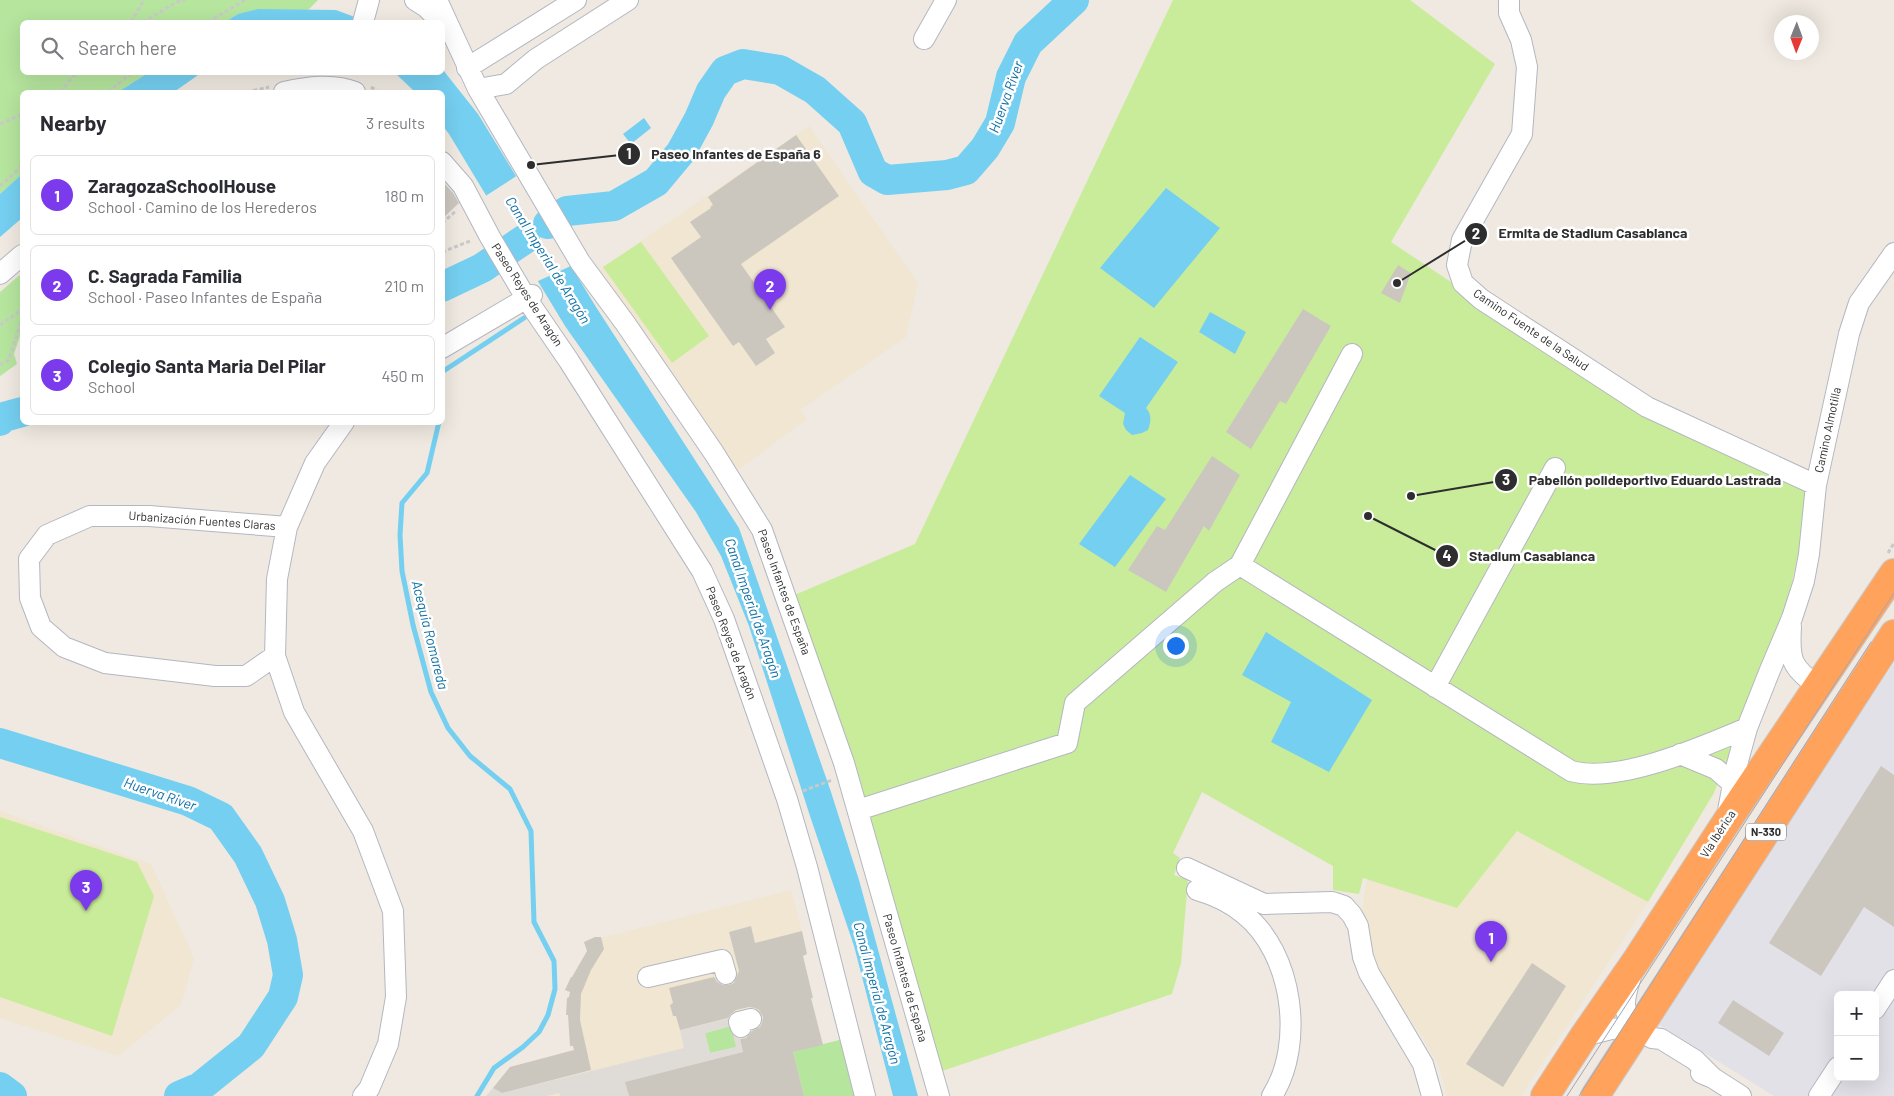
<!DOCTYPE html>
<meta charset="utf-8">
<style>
body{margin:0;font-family:Barlow,sans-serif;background:#f2f2f3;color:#2b2b33}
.controls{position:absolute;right:15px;bottom:15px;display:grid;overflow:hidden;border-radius:8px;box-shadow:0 5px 20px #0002}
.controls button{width:45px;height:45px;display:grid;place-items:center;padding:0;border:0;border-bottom:1px solid #e1e1e2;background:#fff;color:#2b2b33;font:25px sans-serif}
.compass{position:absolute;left:1774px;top:15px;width:45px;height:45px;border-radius:50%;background:#fff;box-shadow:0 5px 20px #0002;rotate:181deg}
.you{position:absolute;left:1175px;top:645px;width:18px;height:18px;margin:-12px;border:4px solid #fff;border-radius:50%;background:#1a73e8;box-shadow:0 0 0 8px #1a73e833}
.badge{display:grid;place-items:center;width:32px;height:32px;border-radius:50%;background:#7c3aed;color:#fff;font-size:16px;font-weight:700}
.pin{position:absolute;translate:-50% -41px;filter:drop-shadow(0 1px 2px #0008)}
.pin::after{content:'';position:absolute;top:26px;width:18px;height:15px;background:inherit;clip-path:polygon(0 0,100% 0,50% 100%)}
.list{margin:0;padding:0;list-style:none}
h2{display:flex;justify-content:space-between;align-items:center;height:65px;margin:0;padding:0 20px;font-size:21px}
h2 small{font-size:16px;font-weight:400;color:#7c7c81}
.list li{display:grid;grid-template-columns:32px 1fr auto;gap:15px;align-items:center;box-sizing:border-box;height:80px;margin:0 10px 10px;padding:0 10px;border:1px solid #e1e1e2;border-radius:8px}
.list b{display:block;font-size:19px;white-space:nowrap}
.list p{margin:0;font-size:16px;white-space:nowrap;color:#7c7c81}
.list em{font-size:16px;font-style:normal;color:#7c7c81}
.icon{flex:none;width:28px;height:28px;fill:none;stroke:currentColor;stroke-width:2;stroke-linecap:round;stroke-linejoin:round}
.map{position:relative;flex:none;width:1894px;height:1096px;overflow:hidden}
.search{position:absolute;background:#fff;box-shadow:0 5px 20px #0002;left:20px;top:20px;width:425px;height:55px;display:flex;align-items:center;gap:12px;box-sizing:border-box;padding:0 18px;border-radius:8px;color:#7c7c81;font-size:19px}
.panel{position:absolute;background:#fff;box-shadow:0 5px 20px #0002;left:20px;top:90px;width:425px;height:335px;border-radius:8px}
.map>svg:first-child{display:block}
.industrial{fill:#e3e1e8;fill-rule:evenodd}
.education{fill:#f0e6d1}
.green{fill:#b6e59e}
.pitch{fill:#c9ec9a}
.plaza{fill:#dfdcd8;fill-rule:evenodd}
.water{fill:#75cff0}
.pier{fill:#efe9e1}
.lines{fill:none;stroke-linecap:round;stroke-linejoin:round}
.stream{stroke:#75cff0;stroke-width:5}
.river{stroke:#75cff0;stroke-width:30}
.building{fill:#cbc7bf}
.minor-casing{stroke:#b4b7c1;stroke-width:22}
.highway-casing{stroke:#c9c9c9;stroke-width:30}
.path{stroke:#c9c9c9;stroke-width:3;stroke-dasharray:4 2.5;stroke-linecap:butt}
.minor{stroke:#fff;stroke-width:20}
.highway{stroke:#ffa35c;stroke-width:28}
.tram{stroke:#a3a6b8;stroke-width:1}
.labels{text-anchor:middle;stroke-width:5;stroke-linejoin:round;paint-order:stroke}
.shield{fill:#fff;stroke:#6d6d6d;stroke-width:1}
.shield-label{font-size:11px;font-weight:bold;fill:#2e2e2e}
.street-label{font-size:12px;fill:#2e2e2e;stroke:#fff}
.water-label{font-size:14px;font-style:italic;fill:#0d6fa3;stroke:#fff}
.leader{fill:none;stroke:#2e2e2e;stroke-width:2}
.callout-dot{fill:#2e2e2e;stroke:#fff;stroke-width:2}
.mark-label{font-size:15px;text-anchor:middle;font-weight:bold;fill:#fff}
.callout-label{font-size:14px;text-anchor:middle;font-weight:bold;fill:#2e2e2e;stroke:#fff;stroke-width:5;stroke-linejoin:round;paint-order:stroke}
</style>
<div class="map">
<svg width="1894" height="1096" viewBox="0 0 1894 1096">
<rect width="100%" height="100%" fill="#efe9e1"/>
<path class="industrial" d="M1894,663V1096H1774L1653,1021ZM1838,995H1875V1077H1838Z"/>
<path class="education" d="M809,126L918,283L906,337L800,410L807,419L737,471L600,269Z
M0,811L151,864L194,958L181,1005L118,1056L0,1018Z
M1517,831L1648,902L1521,1096H1447L1439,1067L1423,1038L1375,969L1367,939L1369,923L1362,911L1367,879L1457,908Z
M791,890L802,931L755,943L751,926L729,932L742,983L803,956L813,998H811L823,1044L857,1096H486L510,1067L574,1050L570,1034L578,966L587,952L584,942Z"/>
<path class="green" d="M0,0H318L308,10L238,14L225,22H22V72L148,73L118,92H22V174L0,194Z
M22,273V330L14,354L17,364L0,376V292Z
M731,1026L737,1047L710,1053L705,1033Z
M843,1039L857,1096H804L793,1052Z"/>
<path class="pitch" d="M1173,0H1410L1495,64L1391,242L1643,410L1813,488L1787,604L1714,793L1648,902L1517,831L1457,908L1363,878L1359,894L1333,890V866L1202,792L1173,853L1180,858L1174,875L1188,880L1181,963L1172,994L939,1072L792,596L915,544Z
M641,242L709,336L672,363L603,267Z
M0,817L137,862L154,896L112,1036L0,997Z"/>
<path class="plaza" d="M734,1017L743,1052L626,1082L629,1096H560L559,1093L547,1096H486L493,1088L502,1093L684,1048L680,1030ZM731,1026L736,1047L710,1053L705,1033Z"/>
<path class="water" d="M258,9L336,10L368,22H225L238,14Z
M443,70L478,114L596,307L739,528L831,792L859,880L918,1096H893L854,946L810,816L749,626L721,556L696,512L565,326L449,134L443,126L442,92H415L395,73L442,72Z
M148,73V72L201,73L174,92H118Z
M644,118L651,128L631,144L623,134Z
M22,174V218L0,237V194Z
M1166,188L1220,228L1154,308L1100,268Z
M1210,312L1246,332L1235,354L1199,332Z
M1140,337L1178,362L1146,408C1152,414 1151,422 1148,430L1142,433L1132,435L1126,430L1123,424L1125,413L1099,396Z
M1130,475L1166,499L1115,567L1079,544Z
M1266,632L1372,700L1329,772L1271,742L1291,702L1242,675Z"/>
<path class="pier" d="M518,175L573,265L536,282L484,197Z"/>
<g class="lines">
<path class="stream" d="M442,372L524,318
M442,389V395
M439,422L427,473L402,503L400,535L402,571L413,625L431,692L448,728L470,756L510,789L531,831L534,922L554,961L555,989L548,1015L539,1032L523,1047L494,1068L477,1096"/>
<path class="river" d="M548,224L567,211L614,206L656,182L681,152L699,119L711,91L725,71L743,64L780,70L815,90L852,123L873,172L887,180L947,175L966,170L985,148L1000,123L1011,77L1028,43L1074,0
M442,287L482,268L525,239
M0,421L4,417L22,412
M0,743L188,801L221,817L248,855L270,901L282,940L288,975L283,997L251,1046L200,1087L179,1096
M0,1087L12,1096"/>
</g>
<path class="building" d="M796,135L839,196L741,264L785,327L766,339L775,353L756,366L739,342L733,346L671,258L701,237L690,222L711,208L710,207L713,205L708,197Z
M442,181L453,193L459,203L442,219Z
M1398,265L1411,273L1400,303L1381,293Z
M1303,309L1331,326L1286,404L1280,401L1251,449L1226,432Z
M1212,456L1240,475L1209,531L1204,526L1166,592L1128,570L1157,526L1165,530Z
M1881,766L1894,775V927L1864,907L1821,976L1769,943Z
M751,926L755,943L802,931L807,954L803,956L813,998H811L823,1045L793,1052L804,1096H629L625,1082L743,1052L740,1039L746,1038L752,1031L760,1027L762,1023L763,1017L759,1010L755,1008L749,1007L736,1010L731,1014L728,1018L680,1030L676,1016H673L670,1005L673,1003L669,988L714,977L717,982L723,985H729L734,983L739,971L729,932Z
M595,937H601L604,949L591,970L581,994L580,1020L591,1070L502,1093L493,1088L510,1067L574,1050L573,1046H570L568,1015H566L567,998L569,997L570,992L565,990L571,977H572L587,951L584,942Z
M1532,963L1566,986L1503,1087L1466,1064Z
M1733,1000L1784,1033L1769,1056L1718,1023Z"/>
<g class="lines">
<defs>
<path id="minor" d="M415,0L426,7L441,22
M437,0L478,89L580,262L625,323L714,453L762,530L844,763L939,1096
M1509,0V13L1521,40L1527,67L1522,134L1462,240L1457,265L1463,283L1481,299L1647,407L1816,485
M363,22L369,0
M924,39L946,0
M467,68L576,0
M478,89L506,84L536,59L628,0
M284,92C307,87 333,83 355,92
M442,162L463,186L490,237L526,298L569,361L702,571L724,619L787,799L807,867L865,1096
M0,274L22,255
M442,348L532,295
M344,422L315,463L287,527L277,579L275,656L294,712L363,831L393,911L396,997L388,1044L369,1089L363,1096
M1240,565L1571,771C1618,784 1702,747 1747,728
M1791,627C1789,659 1791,668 1818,686
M275,656L246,676H215L105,663L64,647L41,627L30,598L29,559L47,535L90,516H149L287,527
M1435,687L1555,468
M1680,754L1716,769L1733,784
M858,810L1067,743L1075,703L1215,582L1240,565L1352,354
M1727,816L1736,768L1747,728L1770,670L1792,618L1804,581L1809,554L1816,485L1849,334L1859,303L1894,253
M1187,868L1264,904L1332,902L1344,906L1352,915L1358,926L1363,957L1369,973L1423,1064L1432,1096
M1197,890C1214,895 1230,902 1244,914C1293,953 1305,1044 1272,1096
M1631,976C1624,999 1620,1011 1637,1029
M648,977L722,960L726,974
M1875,1009L1894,980
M741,1027L739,1022L751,1019
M1584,1036L1611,1029L1623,1028L1637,1029L1652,1038L1661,1039L1695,1060L1713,1078
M1701,1073L1713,1078L1741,1096
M1819,1096L1838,1067"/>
<path id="highway" d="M1545,1096L1584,1036L1638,958L1727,821L1894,573
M1595,1096L1894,634"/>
</defs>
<use href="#minor" class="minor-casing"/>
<use href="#highway" class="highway-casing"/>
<path class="path" d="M131,22L144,0
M143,22L177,2L185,0
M208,22L245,0
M371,87L379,92
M60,92L77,72
M108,92L133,72
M247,92L269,87
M0,124L22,114
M0,186L22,166
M442,223L456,211
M442,252L470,241
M0,325L22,310
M0,365L9,360L22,318
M1888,553L1894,543
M803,791L832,780"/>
<use href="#minor" class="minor"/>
<use href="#highway" class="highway"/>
<path class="tram" d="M1567,1096L1894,593
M1579,1096L1871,642"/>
</g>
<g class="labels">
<rect class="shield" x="1746" y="823.5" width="40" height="17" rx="4"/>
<g class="shield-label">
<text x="1766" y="836">N-330</text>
</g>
<g class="street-label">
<text transform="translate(527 295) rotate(57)" y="4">Paseo Reyes de Aragón</text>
<text transform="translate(1531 330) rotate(34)" y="4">Camino Fuente de la Salud</text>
<text transform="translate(1828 430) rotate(-78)" y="4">Camino Almotilla</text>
<text transform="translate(202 521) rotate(4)" y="4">Urbanización Fuentes Claras</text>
<text transform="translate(784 592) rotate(70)" y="4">Paseo Infantes de España</text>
<text transform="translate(731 643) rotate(69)" y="4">Paseo Reyes de Aragón</text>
<text transform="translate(1718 834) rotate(-57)" y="4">Vía Ibérica</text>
<text transform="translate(905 978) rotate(74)" y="4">Paseo Infantes de España</text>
</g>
<g class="water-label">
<text transform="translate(1006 97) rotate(-70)" y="5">Huerva River</text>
<text transform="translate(548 260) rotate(58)" y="5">Canal Imperial de Aragón</text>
<text transform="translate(753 608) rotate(71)" y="5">Canal Imperial de Aragón</text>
<text transform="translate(430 635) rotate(76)" y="5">Acequia Romareda</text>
<text transform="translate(160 794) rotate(19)" y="5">Huerva River</text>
<text transform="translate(877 993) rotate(75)" y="5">Canal Imperial de Aragón</text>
</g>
</g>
<path class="leader" d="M531 165L629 154M1397 283L1476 234M1411 496L1506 480M1368 516L1447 556"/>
<g class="callout-dot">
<circle cx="531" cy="165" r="5"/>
<circle cx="1397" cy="283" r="5"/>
<circle cx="1411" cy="496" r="5"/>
<circle cx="1368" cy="516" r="5"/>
<circle cx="629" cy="154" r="12"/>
<circle cx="1476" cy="234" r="12"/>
<circle cx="1506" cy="480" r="12"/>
<circle cx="1447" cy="556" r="12"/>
</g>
<g class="mark-label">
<text x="629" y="159">1</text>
<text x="1476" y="239">2</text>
<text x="1506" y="485">3</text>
<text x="1447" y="561">4</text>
</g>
<g class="callout-label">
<text x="736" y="159">Paseo Infantes de España 6</text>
<text x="1593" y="238">Ermita de Stadium Casablanca</text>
<text x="1655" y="485">Pabellón polideportivo Eduardo Lastrada</text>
<text x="1532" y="561">Stadium Casablanca</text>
</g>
</svg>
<div class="controls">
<button>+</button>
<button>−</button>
</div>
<svg class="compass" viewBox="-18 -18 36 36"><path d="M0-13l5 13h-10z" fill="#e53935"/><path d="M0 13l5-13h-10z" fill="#7c7c81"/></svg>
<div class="you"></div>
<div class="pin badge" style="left:1491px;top:962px">1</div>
<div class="pin badge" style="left:770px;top:310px">2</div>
<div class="pin badge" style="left:86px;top:911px">3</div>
<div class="search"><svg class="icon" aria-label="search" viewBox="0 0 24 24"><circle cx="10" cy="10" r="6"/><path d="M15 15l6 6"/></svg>Search here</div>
<section class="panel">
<h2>Nearby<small>3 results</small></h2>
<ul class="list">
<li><span class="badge">1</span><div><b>ZaragozaSchoolHouse</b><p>School · Camino de los Herederos</p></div><em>180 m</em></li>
<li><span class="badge">2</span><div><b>C. Sagrada Familia</b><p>School · Paseo Infantes de España</p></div><em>210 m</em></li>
<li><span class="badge">3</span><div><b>Colegio Santa Maria Del Pilar</b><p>School</p></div><em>450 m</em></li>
</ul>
</section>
</div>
